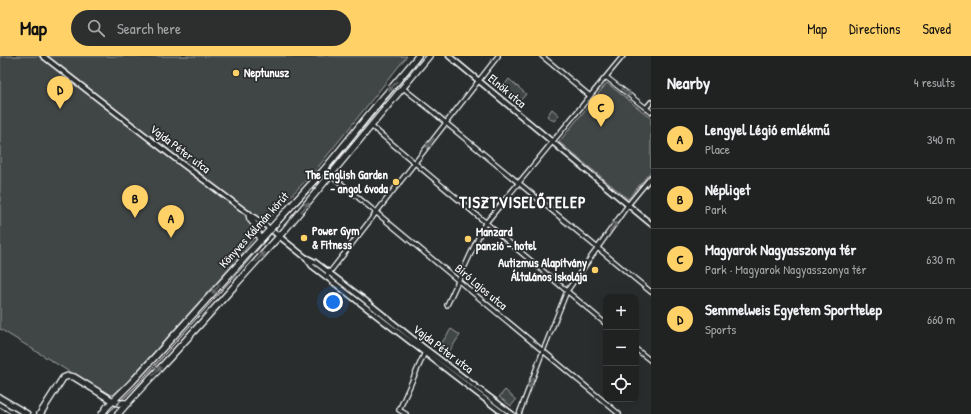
<!DOCTYPE html>
<meta charset="utf-8">
<style>
body{margin:0;font-family:"Patrick Hand",sans-serif;background:#2d2f2f;color:#f1f3f6}
.controls{position:absolute;right:12px;bottom:12px;display:grid;overflow:hidden;border-radius:8px;box-shadow:0 4px 16px #0002}
.controls button{width:36px;height:36px;display:grid;place-items:center;padding:0;border:0;border-bottom:1px solid #3d3f40;background:#202222;color:#f1f3f6;font:20px sans-serif}
.you{position:absolute;left:333px;top:246px;width:14px;height:14px;margin:-10px;border:3px solid #fff;border-radius:50%;background:#1a73e8;box-shadow:0 0 0 6px #1a73e833}
.badge{display:grid;place-items:center;width:26px;height:26px;border-radius:50%;background:#ffd166;color:#111;font-size:13px;font-weight:700}
.pin{position:absolute;translate:-50% -33px;filter:drop-shadow(0 1px 2px #0008)}
.pin::after{content:'';position:absolute;top:21px;width:14px;height:12px;background:inherit;clip-path:polygon(0 0,100% 0,50% 100%)}
.list{margin:0;padding:0;list-style:none}
h2{display:flex;justify-content:space-between;align-items:center;height:52px;margin:0;padding:0 16px;font-size:17px}
h2 small{font-size:13px;font-weight:400;color:#a2a4a5}
.list li{display:grid;grid-template-columns:26px 1fr auto;gap:12px;align-items:center;box-sizing:border-box;height:60px;padding:0 16px;border-top:1px solid #3d3f40}
.list b{display:block;font-size:15px;white-space:nowrap}
.list p{margin:0;font-size:13px;white-space:nowrap;color:#a2a4a5}
.list em{font-size:13px;font-style:normal;color:#a2a4a5}
.icon{flex:none;width:22px;height:22px;fill:none;stroke:currentColor;stroke-width:2;stroke-linecap:round;stroke-linejoin:round}
.map{position:relative;flex:none;width:651px;height:358px;overflow:hidden}
header{display:flex;align-items:center;gap:24px;box-sizing:border-box;height:56px;padding:0 20px;background:#ffd166;color:#111}
header strong{font-size:19px}
nav{display:flex;gap:22px;margin-inline-start:auto;font-size:14px}
.search{width:280px;height:36px;background:#2d2f2f;display:flex;align-items:center;gap:10px;box-sizing:border-box;padding:0 14px;border-radius:22px;color:#a2a4a5;font-size:15px}
main{display:flex}
aside{flex:1;background:#202222}
.map>svg:first-child{display:block}
.green{fill:#414445;stroke:#a0a2a2}
.lines{fill:none;stroke-linecap:round;stroke-linejoin:round}
.minor-casing{stroke:#fff;stroke-width:6}
.tertiary-casing{stroke:#fff;stroke-width:7}
.primary-casing{stroke:#fff;stroke-width:8}
.minor{stroke:#2a2d2e;stroke-width:3.5}
.tertiary{stroke:#2a2d2e;stroke-width:4}
.primary{stroke:#2a2d2e;stroke-width:5.5}
.tram{stroke:#fff;stroke-width:1}
.oneway{stroke:#6a6c6d}
.poi-dot{fill:#ffd166;stroke:#2a2d2e;stroke-width:1.5}
.labels{text-anchor:middle;stroke-width:3.5;stroke-linejoin:round;paint-order:stroke}
.poi-label{font-size:12px;font-weight:bold;fill:#fff;stroke:#2a2d2e;text-anchor:start}
.street-label{font-size:12px;fill:#fff;stroke:#2a2d2e}
.district-label{font-size:16px;font-weight:bold;letter-spacing:1px;fill:#fff;stroke:#2a2d2e}
</style>
<header>
<strong>Map</strong>
<div class="search"><svg class="icon" aria-label="search" viewBox="0 0 24 24"><circle cx="10" cy="10" r="6"/><path d="M15 15l6 6"/></svg>Search here</div>
<nav><a>Map</a><a>Directions</a><a>Saved</a></nav>
</header>
<main>
<div class="map">
<svg width="651" height="358" viewBox="0 0 651 358">
<rect width="100%" height="100%" fill="#2a2d2e"/>
<filter id="ink" filterUnits="userSpaceOnUse"><feTurbulence type="fractalNoise" baseFrequency=".025" numOctaves="2"/><feDisplacementMap in="SourceGraphic" scale="8" xChannelSelector="R" yChannelSelector="G"/><feConvolveMatrix kernelMatrix="1 2 1 2 8 2 1 2 1" color-interpolation-filters="sRGB"/></filter>
<g filter="url(#ink)">
<path class="green" d="M0,0H407L314,116L278,153L261,172L242,198L127,326L114,338L107,339L0,273Z
M509,23L526,38L520,45L503,31Z
M607,27L651,62V115L628,143L559,86Z
M552,53L559,59L554,65L547,60Z
M451,273L460,279L448,297L439,291Z
M505,334L516,344L511,350L499,341Z"/>
<g class="lines">
<defs>
<path id="minor" d="M542,0L590,40
M606,21L651,56
M403,32L432,55L446,67L651,236
M646,52L651,46
M371,70L606,268
M331,119L619,358
M326,221L498,0
M447,249L484,169L623,0
M636,293L651,305
M406,358L399,354L426,294
M519,358L543,295L567,235L628,149L651,121"/>
<path id="tertiary" d="M43,0L173,101L249,158L265,169L305,201L315,206L361,241L422,290L512,358
M449,0L651,168
M307,203L312,210L329,223L504,358"/>
<path id="primary" d="M249,158L250,163L255,169L260,184
M0,342L27,358
M40,358L63,322L68,320L74,321L113,345L118,347H128
M102,358L107,351L132,326L321,117C335,101 348,84 362,67C380,44 400,23 418,0
M118,358C139,333 163,310 184,286C218,249 250,212 284,175L429,0"/>
</defs>
<use href="#minor" class="minor-casing"/>
<use href="#tertiary" class="tertiary-casing"/>
<use href="#primary" class="primary-casing"/>
<use href="#minor" class="minor"/>
<use href="#tertiary" class="tertiary"/>
<use href="#primary" class="primary"/>
<path class="tram" d="M0,351L11,358
M107,358L138,328L180,281L247,206L283,164L329,114L422,0"/>
</g>
<defs><path id="oneway-shaft" d="M-6 0H5M1.5-3L5.5 0L1.5 3" fill="none" stroke-width="1.6" stroke-linecap="round" stroke-linejoin="round"/></defs>
<g class="oneway">
<use href="#oneway-shaft" transform="translate(393 30) rotate(130)"/>
<use href="#oneway-shaft" transform="translate(626 36) rotate(38)"/>
<use href="#oneway-shaft" transform="translate(430 87) rotate(128)"/>
<use href="#oneway-shaft" transform="translate(305 151) rotate(-51)"/>
<use href="#oneway-shaft" transform="translate(613 171) rotate(-54)"/>
<use href="#oneway-shaft" transform="translate(260 201) rotate(-48)"/>
<use href="#oneway-shaft" transform="translate(216 233) rotate(132)"/>
<use href="#oneway-shaft" transform="translate(157 315) rotate(-47)"/>
<use href="#oneway-shaft" transform="translate(531 327) rotate(111)"/>
</g>
</g>
<g class="poi-dot">
<circle cx="236" cy="17" r="4"/>
<circle cx="396" cy="126" r="4"/>
<circle cx="304" cy="182" r="4"/>
<circle cx="468" cy="183" r="4"/>
<circle cx="595" cy="214" r="4"/>
</g>
<g class="labels">
<g class="poi-label">
<text x="244" y="21">Neptunusz</text>
<text x="388" y="123" text-anchor="end">The English Garden<tspan x="388" dy="14">- angol óvoda</tspan></text>
<text x="312" y="179">Power Gym<tspan x="312" dy="14">&amp; Fitness</tspan></text>
<text x="476" y="180">Manzard<tspan x="476" dy="14">panzió - hotel</tspan></text>
<text x="587" y="211" text-anchor="end">Autizmus Alapítvány<tspan x="587" dy="14">Általános Iskolája</tspan></text>
</g>
<g class="street-label">
<text transform="translate(507 35) rotate(40)" y="4">Elnök utca</text>
<text transform="translate(180 93) rotate(37)" y="4">Vajda Péter utca</text>
<text transform="translate(254 174) rotate(-48)" y="4">Könyves Kálmán körút</text>
<text transform="translate(481 231) rotate(40)" y="4">Bíró Lajos utca</text>
<text transform="translate(443 293) rotate(37)" y="4">Vajda Péter utca</text>
</g>
<g class="district-label">
<text x="523" y="152">TISZTVISELŐTELEP</text>
</g>
</g>
</svg>
<div class="controls">
<button>+</button>
<button>−</button>
<button><svg class="icon" aria-label="locate" viewBox="0 0 24 24"><circle cx="12" cy="12" r="6"/><path d="M12 2v4M12 18v4M2 12h4M18 12h4"/></svg></button>
</div>
<div class="you"></div>
<div class="pin badge" style="left:171px;top:182px">A</div>
<div class="pin badge" style="left:135px;top:162px">B</div>
<div class="pin badge" style="left:601px;top:71px">C</div>
<div class="pin badge" style="left:60px;top:53px">D</div>
</div>
<aside>
<h2>Nearby<small>4 results</small></h2>
<ul class="list">
<li><span class="badge">A</span><div><b>Lengyel Légió emlékmű</b><p>Place</p></div><em>340 m</em></li>
<li><span class="badge">B</span><div><b>Népliget</b><p>Park</p></div><em>420 m</em></li>
<li><span class="badge">C</span><div><b>Magyarok Nagyasszonya tér</b><p>Park · Magyarok Nagyasszonya tér</p></div><em>630 m</em></li>
<li><span class="badge">D</span><div><b>Semmelweis Egyetem Sporttelep</b><p>Sports</p></div><em>660 m</em></li>
</ul>
</aside>
</main>
